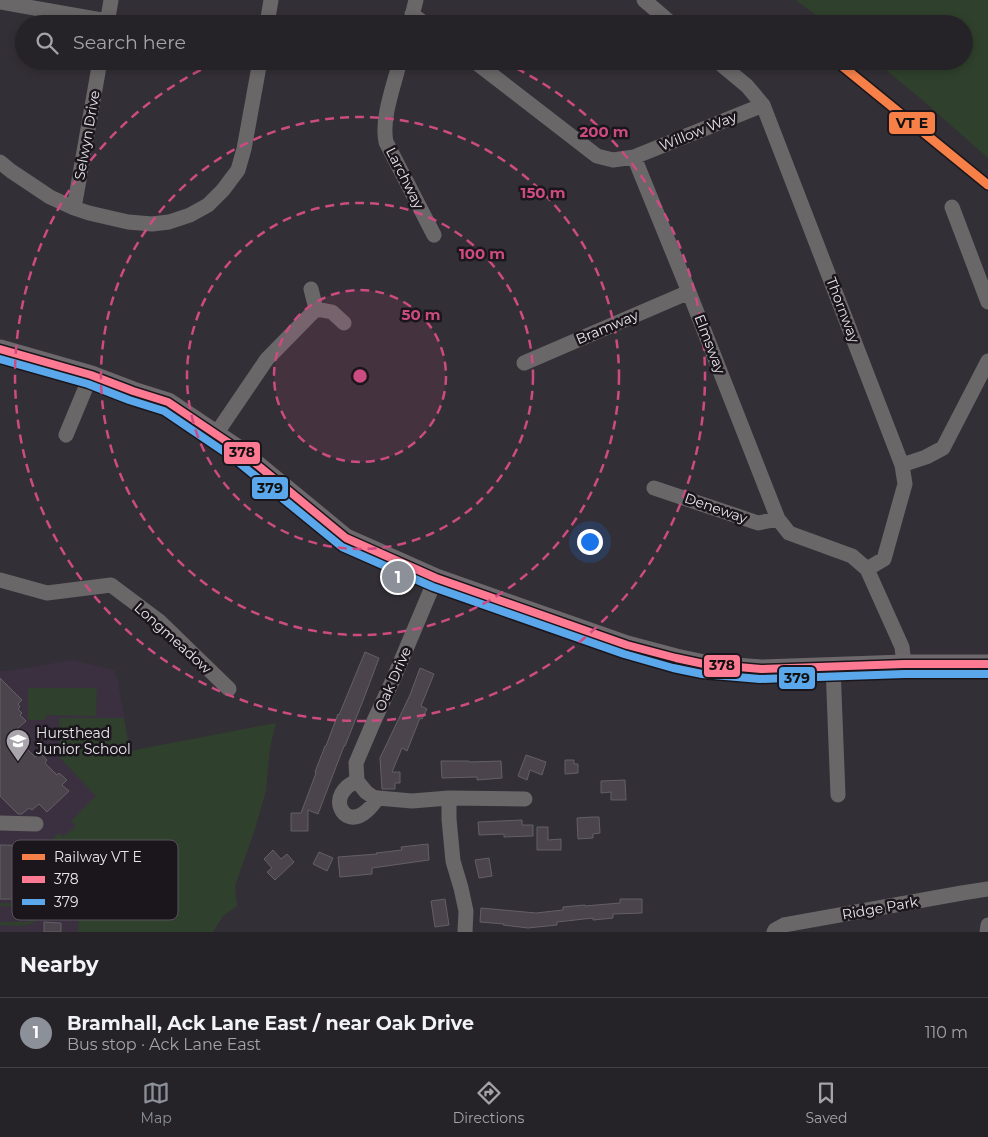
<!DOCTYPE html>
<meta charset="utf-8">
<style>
body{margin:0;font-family:Montserrat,sans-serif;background:#322f34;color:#f1f3f6}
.you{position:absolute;left:589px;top:541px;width:18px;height:18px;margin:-12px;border:4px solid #fff;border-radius:50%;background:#1a73e8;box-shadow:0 0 0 8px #1a73e833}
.badge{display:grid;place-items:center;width:32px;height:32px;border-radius:50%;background:#8c9099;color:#fff;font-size:16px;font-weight:700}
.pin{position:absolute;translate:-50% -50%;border:2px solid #fff;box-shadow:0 1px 5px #0006}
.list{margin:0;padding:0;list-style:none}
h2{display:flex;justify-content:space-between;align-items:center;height:65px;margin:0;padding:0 20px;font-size:21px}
h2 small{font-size:16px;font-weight:400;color:#a4a4a8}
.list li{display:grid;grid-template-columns:32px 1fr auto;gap:15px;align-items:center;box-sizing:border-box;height:70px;padding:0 20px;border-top:1px solid #424045}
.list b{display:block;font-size:19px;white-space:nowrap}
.list p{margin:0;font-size:16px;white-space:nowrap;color:#a4a4a8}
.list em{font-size:16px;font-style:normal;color:#a4a4a8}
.icon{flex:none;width:28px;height:28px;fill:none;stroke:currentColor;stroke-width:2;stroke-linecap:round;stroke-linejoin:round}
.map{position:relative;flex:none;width:988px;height:932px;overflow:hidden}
.search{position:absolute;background:#262328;box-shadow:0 2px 8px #0003;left:15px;right:15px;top:15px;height:55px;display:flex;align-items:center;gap:12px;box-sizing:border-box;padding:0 18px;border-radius:28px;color:#a4a4a8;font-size:19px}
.sheet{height:135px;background:#262328}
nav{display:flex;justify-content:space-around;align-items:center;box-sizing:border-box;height:70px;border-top:1px solid #424045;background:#262328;font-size:14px;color:#a4a4a8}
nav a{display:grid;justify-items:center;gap:2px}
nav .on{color:#8c9099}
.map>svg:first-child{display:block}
.built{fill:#3b3040}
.green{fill:#2f402c}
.building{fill:#4c444d;stroke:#635f65}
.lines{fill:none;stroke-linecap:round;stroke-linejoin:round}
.minor{stroke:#6a6769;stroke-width:15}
.major{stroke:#6c686b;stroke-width:19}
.bus-1-casing{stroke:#1a161c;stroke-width:11}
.bus-2-casing{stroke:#1a161c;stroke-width:11}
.bus-1{stroke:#fe7a93;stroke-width:8}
.bus-2{stroke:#5aa8eb;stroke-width:8}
.rail-1-casing{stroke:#1a161c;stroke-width:12}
.rail-1{stroke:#f78048;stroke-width:9}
.ring{fill:none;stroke:#cc4b80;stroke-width:2.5;stroke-dasharray:9 6}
.labels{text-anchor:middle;stroke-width:5;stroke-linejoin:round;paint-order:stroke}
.street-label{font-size:14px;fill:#eae5ed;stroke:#1a161c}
.poi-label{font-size:14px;fill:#eae5ed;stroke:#1a161c;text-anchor:start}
.key{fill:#1a161c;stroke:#58545b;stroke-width:1}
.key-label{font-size:14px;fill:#eae5ed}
.centre{fill:#cc4b80;stroke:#1a161c;stroke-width:2.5}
.ring-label{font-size:15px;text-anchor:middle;font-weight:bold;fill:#cc4b80;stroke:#1a161c;stroke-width:5;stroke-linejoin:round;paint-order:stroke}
.line-badge{stroke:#1a161c;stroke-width:2}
.pale-badge-label{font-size:14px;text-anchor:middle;font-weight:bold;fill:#111}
</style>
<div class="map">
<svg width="988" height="932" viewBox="0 0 988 932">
<rect width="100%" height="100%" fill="#332f36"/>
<path class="built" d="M73,660L114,670L117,677L130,751L276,724L270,747L266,791L254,832L235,886L237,906L223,916L213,932H0V671H7Z"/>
<path class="green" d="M796,0H988V158L920,98L875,61H964V24H827Z
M28,688H97L96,716L46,715L45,720H28Z
M59,718H124L130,751L276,723L270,747L266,791L254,832L235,886L237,906L223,916L213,932H78L80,901L66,900V877L53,861V838L59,833L63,837L76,826L71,821L96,796L60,758Z
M0,903L30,904C36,908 38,913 36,920C27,929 12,925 0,925V922H28C50,904 8,906 0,906Z"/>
<path class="building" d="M365,652L379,658L364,698L345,746H344L318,814L308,810V831H291V813H301L316,773L315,772L325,746H326L338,714L339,715Z
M420,668L434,674L421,706L427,709L422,719L420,718L407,751L402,748L392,772H400V783H395V789H382L380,758L410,695Z
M0,678L22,700L18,704L20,707L18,709L22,713L20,715L26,721L16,730L25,739L21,743L35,757L40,753L47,760L45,763L57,775L59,773L67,780L62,785L69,791L47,812L39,804L32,810L29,808L22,814H18L0,796Z
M526,755L546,762L542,775L530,770L527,780L518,776Z
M565,760H574V764H578V773L565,774Z
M441,761H469V762L501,761L502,778L477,780V777L442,778Z
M625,780L626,800H611V792L601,793V781Z
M592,817H599L600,833L593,834V838L578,839L577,818Z
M522,820V825H533V836L504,837V834L479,835L478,822Z
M537,827H548V840L561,839V850H537Z
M428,844L429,860L372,868V874L340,877L338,857L377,854L376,853L402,850L401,847Z
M0,845L51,846L50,875H63L62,900L0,899Z
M273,850L281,859L287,854L294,862L275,880L267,872L272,868L264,859Z
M319,852L333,858L327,871L313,864Z
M489,858L492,876L479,878L475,860Z
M445,899L449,925L435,927L431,901Z
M620,899H642V913L613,914V918L593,920V918L557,922V925L528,928L503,925L504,924L480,922L481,908L536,913L563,910V907L585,905V906L620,903Z
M44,922L61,923V932H44Z"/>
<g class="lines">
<path class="minor" d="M644,0L672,24
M0,2L107,21
M412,14L425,24
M107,24L111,0
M267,24L271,0
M410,24L416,0
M400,61C394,85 381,119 386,142L434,235
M474,61L597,156L613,160L634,157L689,292L778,519L789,533L852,556L867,569L902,647L904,664
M717,61L747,86L763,105L902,465L905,484L884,559L867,569
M634,157L763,105
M0,162L11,171L50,197L74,208L89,213L128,222L152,224L169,222L190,215L208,205L223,190L238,170L244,149L260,61
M952,207L988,302
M74,208L100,61
M311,289L316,309
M524,363L689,292
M216,434L267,359L316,309L332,312L344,323
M66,435L91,375
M902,465L926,457L943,448L988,361
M654,488L758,523L778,519
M436,578L393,680L373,723L356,763L357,781L366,792L373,797L378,798L412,801L449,798L525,799
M0,580L47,593L111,585L159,621L229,689
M833,666L838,795
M357,781C325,794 343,829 364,813C370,809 374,803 378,798
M449,798V819L453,861L461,888L466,911L465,932
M0,823L36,824
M774,932L775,930L784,925L962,893L988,889
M987,932L988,925"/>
<path class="major" d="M0,349L91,375L133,391L168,402L238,449L346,538L436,578L627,645L676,658L704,664L735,667L761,669L904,664H988"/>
<defs>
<path id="bus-1" d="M0,349L91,375L133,391L168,402L238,449L346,538L436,578L627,645L676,658L704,664L761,669L904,664H988"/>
<path id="bus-2" d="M0,359L88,384L129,400L164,411L232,457L342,547L433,587L624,654L673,668L702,674L760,679L904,674H988"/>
</defs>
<use href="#bus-1" class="bus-1-casing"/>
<use href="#bus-2" class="bus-2-casing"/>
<use href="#bus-1" class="bus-1"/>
<use href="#bus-2" class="bus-2"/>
<defs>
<path id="rail-1" d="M836,61L988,185"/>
</defs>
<use href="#rail-1" class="rail-1-casing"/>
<use href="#rail-1" class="rail-1"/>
</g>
<circle cx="360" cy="376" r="86" fill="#cc4b80" fill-opacity=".12"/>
<g class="ring">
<circle cx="360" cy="376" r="86"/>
<circle cx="360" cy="376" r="173"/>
<circle cx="360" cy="376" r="259"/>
<path d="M503 62A345 345 0 1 1 217 62"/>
</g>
<defs>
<symbol id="school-pin" viewBox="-11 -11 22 30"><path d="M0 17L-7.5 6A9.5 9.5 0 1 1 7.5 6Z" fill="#aaa5ad" stroke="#1a161c"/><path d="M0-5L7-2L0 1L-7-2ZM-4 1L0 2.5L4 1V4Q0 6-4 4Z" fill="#fff"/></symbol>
</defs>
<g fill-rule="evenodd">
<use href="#school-pin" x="4" y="727" width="28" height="38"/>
</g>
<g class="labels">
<g class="street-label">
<text transform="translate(698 131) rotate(-22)" y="5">Willow Way</text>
<text transform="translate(87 135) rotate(-80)" y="5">Selwyn Drive</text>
<text transform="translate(405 178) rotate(63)" y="5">Larchway</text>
<text transform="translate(843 310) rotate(69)" y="5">Thornway</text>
<text transform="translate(607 327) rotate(-23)" y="5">Bramway</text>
<text transform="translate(710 344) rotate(69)" y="5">Elmsway</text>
<text transform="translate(716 508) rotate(19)" y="5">Deneway</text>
<text transform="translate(173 638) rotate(42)" y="5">Longmeadow</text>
<text transform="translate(393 679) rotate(-66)" y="5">Oak Drive</text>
<text transform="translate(880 908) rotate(-10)" y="5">Ridge Park</text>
</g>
<g class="poi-label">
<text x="36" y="738">Hursthead<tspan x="36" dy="16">Junior School</tspan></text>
</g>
</g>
<rect x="12" y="840" width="166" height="80" rx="8" class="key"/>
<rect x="22" y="854" width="23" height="6" fill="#f78048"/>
<rect x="22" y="876" width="23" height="7" fill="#fe7a93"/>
<rect x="22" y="899" width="23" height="6" fill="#5aa8eb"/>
<g class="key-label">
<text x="54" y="862">Railway VT E</text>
<text x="54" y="884">378</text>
<text x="54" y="907">379</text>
</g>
<circle cx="360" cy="376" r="8" class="centre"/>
<g class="ring-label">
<text x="604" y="137">200 m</text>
<text x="543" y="198">150 m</text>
<text x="482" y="259">100 m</text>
<text x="421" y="320">50 m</text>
</g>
<g class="line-badge">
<rect x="888" y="111" width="48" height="24" rx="5" fill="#f78048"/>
<rect x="223" y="441" width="38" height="24" rx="5" fill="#fe7a93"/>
<rect x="251" y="476" width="38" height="24" rx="5" fill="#5aa8eb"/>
<rect x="703" y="654" width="38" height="24" rx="5" fill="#fe7a93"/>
<rect x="778" y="666" width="38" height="24" rx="5" fill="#5aa8eb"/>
</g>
<g class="pale-badge-label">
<text x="912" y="128">VT E</text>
<text x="242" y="457">378</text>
<text x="270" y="493">379</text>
<text x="722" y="670">378</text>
<text x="797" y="683">379</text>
</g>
</svg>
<div class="you"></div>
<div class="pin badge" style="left:398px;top:577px">1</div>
<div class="search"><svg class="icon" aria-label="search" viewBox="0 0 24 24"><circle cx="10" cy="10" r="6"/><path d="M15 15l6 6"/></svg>Search here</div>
</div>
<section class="sheet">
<h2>Nearby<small></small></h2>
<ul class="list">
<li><span class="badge">1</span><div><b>Bramhall, Ack Lane East / near Oak Drive</b><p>Bus stop · Ack Lane East</p></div><em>110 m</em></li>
</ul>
</section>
<nav>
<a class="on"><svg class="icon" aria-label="map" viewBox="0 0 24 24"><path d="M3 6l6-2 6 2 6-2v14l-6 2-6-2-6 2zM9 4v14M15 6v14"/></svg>Map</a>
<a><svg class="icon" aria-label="directions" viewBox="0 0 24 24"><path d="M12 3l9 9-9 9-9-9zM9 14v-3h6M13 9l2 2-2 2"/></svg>Directions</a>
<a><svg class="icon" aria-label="saved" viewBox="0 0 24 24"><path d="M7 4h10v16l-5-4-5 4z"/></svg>Saved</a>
</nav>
